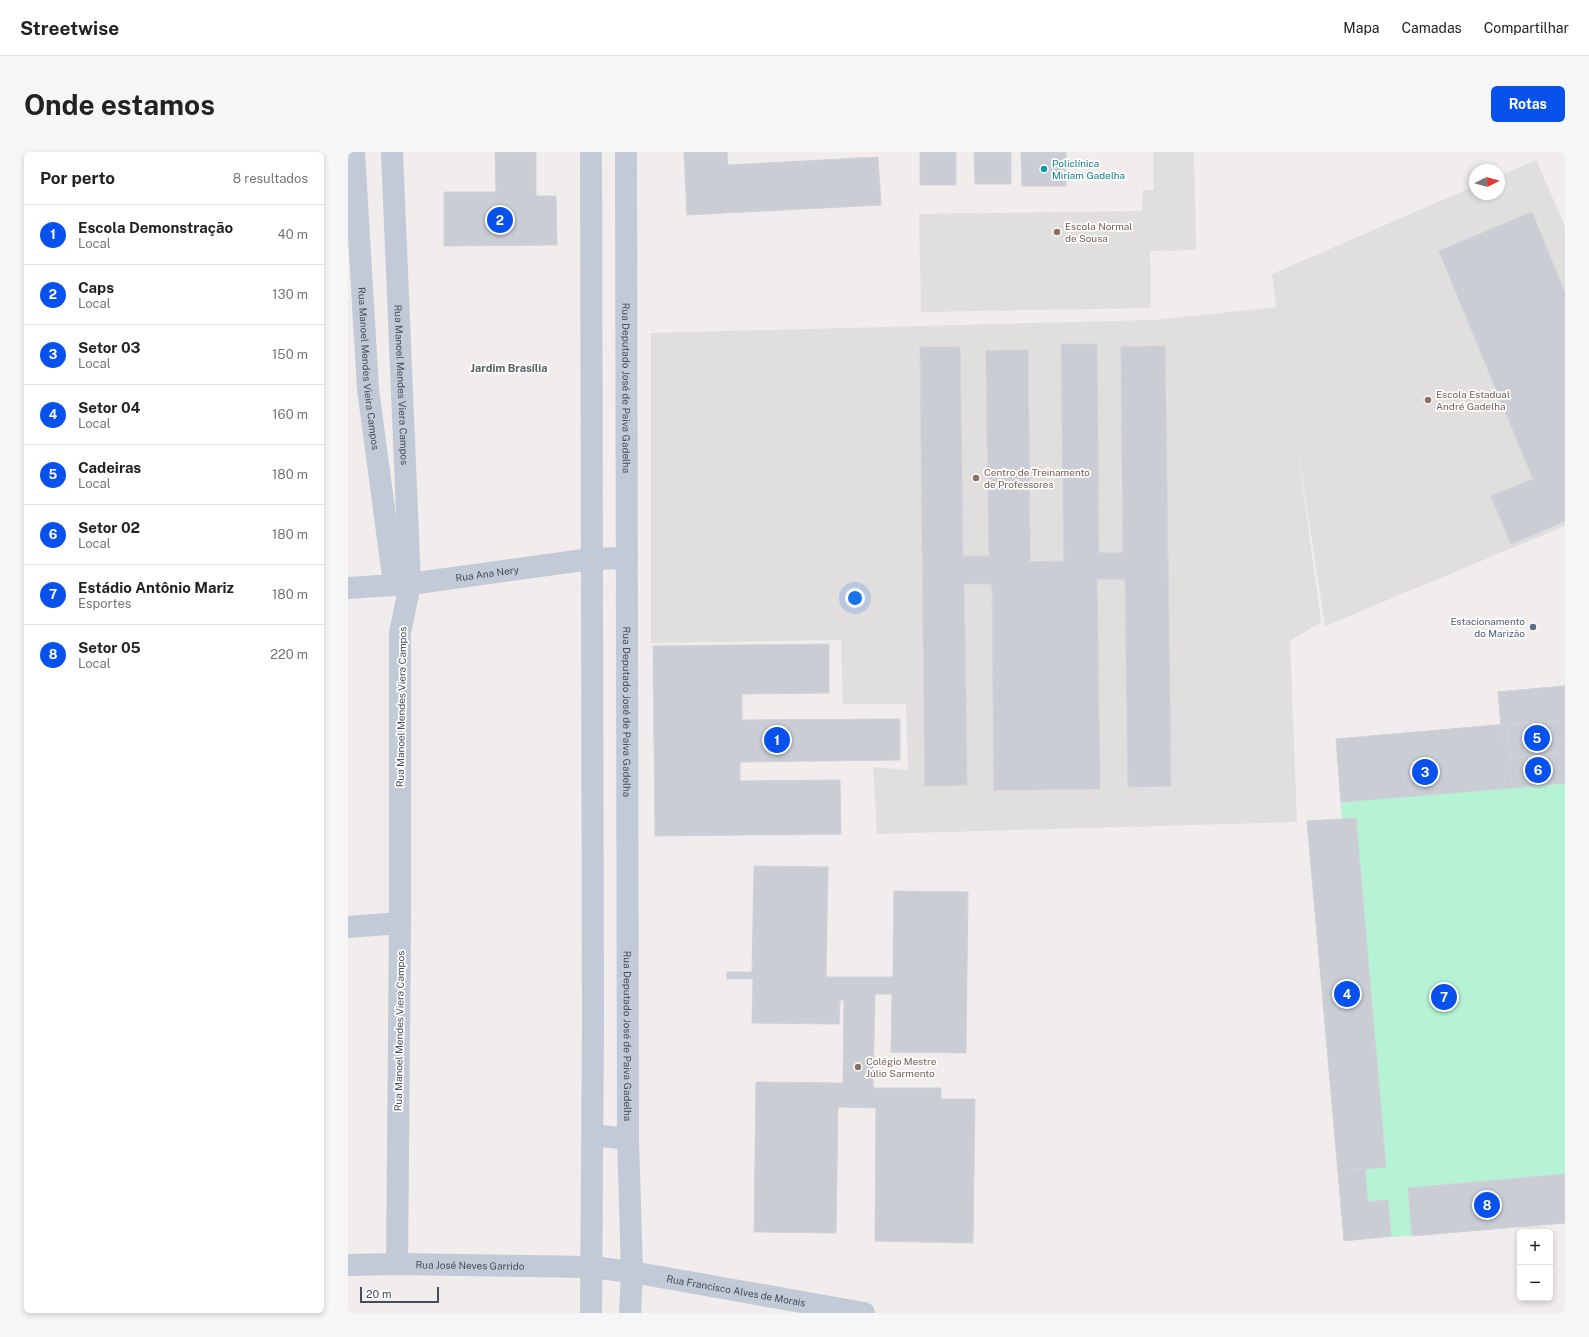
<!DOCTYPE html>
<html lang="pt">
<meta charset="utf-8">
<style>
body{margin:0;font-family:"Public Sans",sans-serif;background:#f6f6f6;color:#222}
.controls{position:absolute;right:12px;bottom:12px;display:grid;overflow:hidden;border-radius:6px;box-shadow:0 2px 6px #0003}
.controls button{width:36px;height:36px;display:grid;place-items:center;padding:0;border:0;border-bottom:1px solid #e0e0e0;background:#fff;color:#222;font:20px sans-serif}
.compass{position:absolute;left:1121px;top:12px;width:36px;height:36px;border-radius:50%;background:#fff;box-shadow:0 2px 6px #0003;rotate:85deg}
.scale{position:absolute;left:12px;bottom:10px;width:79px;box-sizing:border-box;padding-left:4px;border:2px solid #434d5b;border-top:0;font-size:11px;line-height:14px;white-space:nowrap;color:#434d5b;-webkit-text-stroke:3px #fff;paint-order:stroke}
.you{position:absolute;left:507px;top:446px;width:14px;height:14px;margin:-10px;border:3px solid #fff;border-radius:50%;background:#1a73e8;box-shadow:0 0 0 6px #1a73e833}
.badge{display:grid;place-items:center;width:26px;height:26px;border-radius:50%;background:#0951ec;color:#fff;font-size:13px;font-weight:700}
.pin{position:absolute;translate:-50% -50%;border:2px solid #fff;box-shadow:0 1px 4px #0006}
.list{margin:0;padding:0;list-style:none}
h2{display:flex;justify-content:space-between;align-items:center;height:52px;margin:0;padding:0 16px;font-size:17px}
h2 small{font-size:13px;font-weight:400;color:#767676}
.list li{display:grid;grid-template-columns:26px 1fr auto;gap:12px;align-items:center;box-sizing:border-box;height:60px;padding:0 16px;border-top:1px solid #e0e0e0}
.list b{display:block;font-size:15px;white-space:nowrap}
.list p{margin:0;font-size:13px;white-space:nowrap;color:#767676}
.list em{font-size:13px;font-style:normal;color:#767676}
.map{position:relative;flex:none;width:1217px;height:1161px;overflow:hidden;border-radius:6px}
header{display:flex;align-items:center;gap:24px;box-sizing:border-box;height:56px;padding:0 20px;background:#fff;border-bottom:1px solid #e0e0e0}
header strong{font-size:19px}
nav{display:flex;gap:22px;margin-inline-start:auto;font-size:14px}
.intro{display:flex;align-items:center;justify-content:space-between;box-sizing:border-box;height:96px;padding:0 24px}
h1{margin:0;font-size:28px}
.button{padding:10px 18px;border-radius:6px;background:#0951ec;color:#fff;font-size:14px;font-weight:700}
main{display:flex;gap:24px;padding:0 24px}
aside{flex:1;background:#fff;border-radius:6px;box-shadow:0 2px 6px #0003}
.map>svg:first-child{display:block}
.education{fill:#e1dede}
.green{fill:#b6f2d4}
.building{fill:#cbcdd5;stroke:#d0d1d9}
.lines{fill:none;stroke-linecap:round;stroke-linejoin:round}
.minor{stroke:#c1cad6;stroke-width:22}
.culture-dot{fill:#0f9aa8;stroke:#fff;stroke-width:1.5}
.education-dot{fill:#8d6e63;stroke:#fff;stroke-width:1.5}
.service-dot{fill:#5c6f8a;stroke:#fff;stroke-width:1.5}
.labels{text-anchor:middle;stroke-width:3.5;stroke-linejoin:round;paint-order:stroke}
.culture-label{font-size:10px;fill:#0d838f;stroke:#fff;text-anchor:start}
.education-label{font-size:10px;fill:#785e54;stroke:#fff;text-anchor:start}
.street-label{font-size:10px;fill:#434d5b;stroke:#fff}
.service-label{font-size:10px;fill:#4e5e75;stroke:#fff;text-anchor:end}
.neighbourhood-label{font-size:11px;font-weight:bold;fill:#595c62;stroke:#fff}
</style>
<header>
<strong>Streetwise</strong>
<nav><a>Mapa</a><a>Camadas</a><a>Compartilhar</a></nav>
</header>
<div class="intro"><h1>Onde estamos</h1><a class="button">Rotas</a></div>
<main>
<aside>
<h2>Por perto<small>8 resultados</small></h2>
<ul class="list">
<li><span class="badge">1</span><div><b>Escola Demonstração</b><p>Local</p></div><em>40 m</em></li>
<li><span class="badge">2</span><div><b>Caps</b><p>Local</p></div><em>130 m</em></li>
<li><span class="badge">3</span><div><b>Setor 03</b><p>Local</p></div><em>150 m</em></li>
<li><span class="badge">4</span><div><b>Setor 04</b><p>Local</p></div><em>160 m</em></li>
<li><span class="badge">5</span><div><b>Cadeiras</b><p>Local</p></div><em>180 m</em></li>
<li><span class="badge">6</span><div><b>Setor 02</b><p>Local</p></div><em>180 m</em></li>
<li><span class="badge">7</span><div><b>Estádio Antônio Mariz</b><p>Esportes</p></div><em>180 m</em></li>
<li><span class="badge">8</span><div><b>Setor 05</b><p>Local</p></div><em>220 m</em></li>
</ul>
</aside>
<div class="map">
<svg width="1217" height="1161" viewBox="0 0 1217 1161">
<rect width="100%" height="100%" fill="#f0edec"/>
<path class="education" d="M805,0H846L848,98L802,99L803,156L573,160L571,62L794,59L795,38H806Z
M1188,8L1217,74V374L977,474L949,291L973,470L942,489L949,670L529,682L525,615L560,618L558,552H495L493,488L303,491V181L806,168L928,155L924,122L1127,34V42H1151V24Z"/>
<path class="green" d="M1217,534V1071L996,1089L959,669L994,667L988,587L1153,573L1150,540Z"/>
<path class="building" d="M147,0H188V44H208L209,93L96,94V40H148Z
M336,0H379L380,13L530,5L533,53L339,63Z
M572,0H608V33H572Z
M626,0H663V32H627Z
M673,0H718V34H674Z
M1184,60L1217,141V369L1163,392L1143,344L1185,327L1091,99Z
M713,192H749L751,401H775L773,195L817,194L823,634L780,635L777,427H749L752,637L646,638L644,432H616L619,633L577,634L572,195H612L615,404H641L638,199L680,198L682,410L716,409Z
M481,492V541L394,542V568L552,567V608L392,610V629L492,628L493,682L307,684L305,494Z
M1217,534V585L1155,591L1150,540Z
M1217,534V568L1153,573L1150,540Z
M1217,568V600L1161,605L1159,572Z
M1159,572L1164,636L993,650L988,587Z
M1217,600V631L1164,636L1161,605Z
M1008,666L1038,1015L990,1020L959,669Z
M406,714L480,715L478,825H545L546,739L620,740L618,901L543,900L544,842H527L525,936H593V947H627L625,1091L527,1089L528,956L490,955L488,1081L406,1080L408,930L495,931L496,848H492L491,872L404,871L405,827H379V820H404Z
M1017,1018L1020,1050L1040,1048L1043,1084L996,1089L990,1020Z
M1217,1022V1071L1064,1084L1060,1036Z"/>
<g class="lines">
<g class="minor">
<path id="s1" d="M6,0L20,237L46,432"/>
<path id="s2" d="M44,0L62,432L52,481V771L49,1112"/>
<path id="s3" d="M278,0L280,987L284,1120L282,1161"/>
<path id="s4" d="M0,436L62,432L243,407L279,406"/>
<path d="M0,775L52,771"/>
<path d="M245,983L280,987"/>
<path id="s5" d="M0,1113L49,1112L244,1115L284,1120L516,1161"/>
<path d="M243,1161L245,870L243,0"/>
</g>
</g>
<circle class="culture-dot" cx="696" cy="17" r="4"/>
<g class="education-dot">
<circle cx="709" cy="80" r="4"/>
<circle cx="1080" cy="248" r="4"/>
<circle cx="628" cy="326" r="4"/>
<circle cx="510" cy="915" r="4"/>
</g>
<circle class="service-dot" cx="1185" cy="475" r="4"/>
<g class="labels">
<g class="culture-label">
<text x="704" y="15">Policlínica<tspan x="704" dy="12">Miriam Gadelha</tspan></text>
</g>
<g class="education-label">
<text x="717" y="78">Escola Normal<tspan x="717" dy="12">de Sousa</tspan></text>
<text x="1088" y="246">Escola Estadual<tspan x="1088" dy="12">André Gadelha</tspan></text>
<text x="636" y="324">Centro de Treinamento<tspan x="636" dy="12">de Professores</tspan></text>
<text x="518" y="913">Colégio Mestre<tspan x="518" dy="12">Júlio Sarmento</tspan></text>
</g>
<g class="street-label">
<text dy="4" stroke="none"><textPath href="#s1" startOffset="217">Rua Manoel Mendes Vieira Campos</textPath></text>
<text dy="4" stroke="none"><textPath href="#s2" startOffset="233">Rua Manoel Mendes Viera Campos</textPath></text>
<text dy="4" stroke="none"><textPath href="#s3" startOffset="236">Rua Deputado José de Paiva Gadelha</textPath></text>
<text dy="4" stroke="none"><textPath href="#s4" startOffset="140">Rua Ana Nery</textPath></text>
<text transform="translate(53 555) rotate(-89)" y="4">Rua Manoel Mendes Viera Campos</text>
<text dy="4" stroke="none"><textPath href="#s3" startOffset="560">Rua Deputado José de Paiva Gadelha</textPath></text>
<text transform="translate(51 879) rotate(-89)" y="4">Rua Manoel Mendes Viera Campos</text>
<text dy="4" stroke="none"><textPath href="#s3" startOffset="884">Rua Deputado José de Paiva Gadelha</textPath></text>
<text dy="4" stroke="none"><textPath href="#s5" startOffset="122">Rua José Neves Garrido</textPath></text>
<text dy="4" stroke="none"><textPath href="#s5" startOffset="390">Rua Francisco Alves de Morais</textPath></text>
</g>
<g class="service-label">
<text x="1177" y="473">Estacionamento<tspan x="1177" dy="12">do Marizão</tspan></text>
</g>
<g class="neighbourhood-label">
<text x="161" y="220">Jardim Brasília</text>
</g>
</g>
</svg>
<div class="controls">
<button>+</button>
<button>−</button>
</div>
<svg class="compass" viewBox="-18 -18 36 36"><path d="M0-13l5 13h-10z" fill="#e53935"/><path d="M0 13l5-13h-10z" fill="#767676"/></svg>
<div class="scale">20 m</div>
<div class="you"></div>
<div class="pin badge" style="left:429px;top:588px">1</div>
<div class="pin badge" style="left:152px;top:68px">2</div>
<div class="pin badge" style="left:1077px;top:620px">3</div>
<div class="pin badge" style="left:999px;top:842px">4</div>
<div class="pin badge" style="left:1189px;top:586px">5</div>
<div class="pin badge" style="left:1190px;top:618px">6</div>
<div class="pin badge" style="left:1096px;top:845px">7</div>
<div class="pin badge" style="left:1139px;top:1053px">8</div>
</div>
</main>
